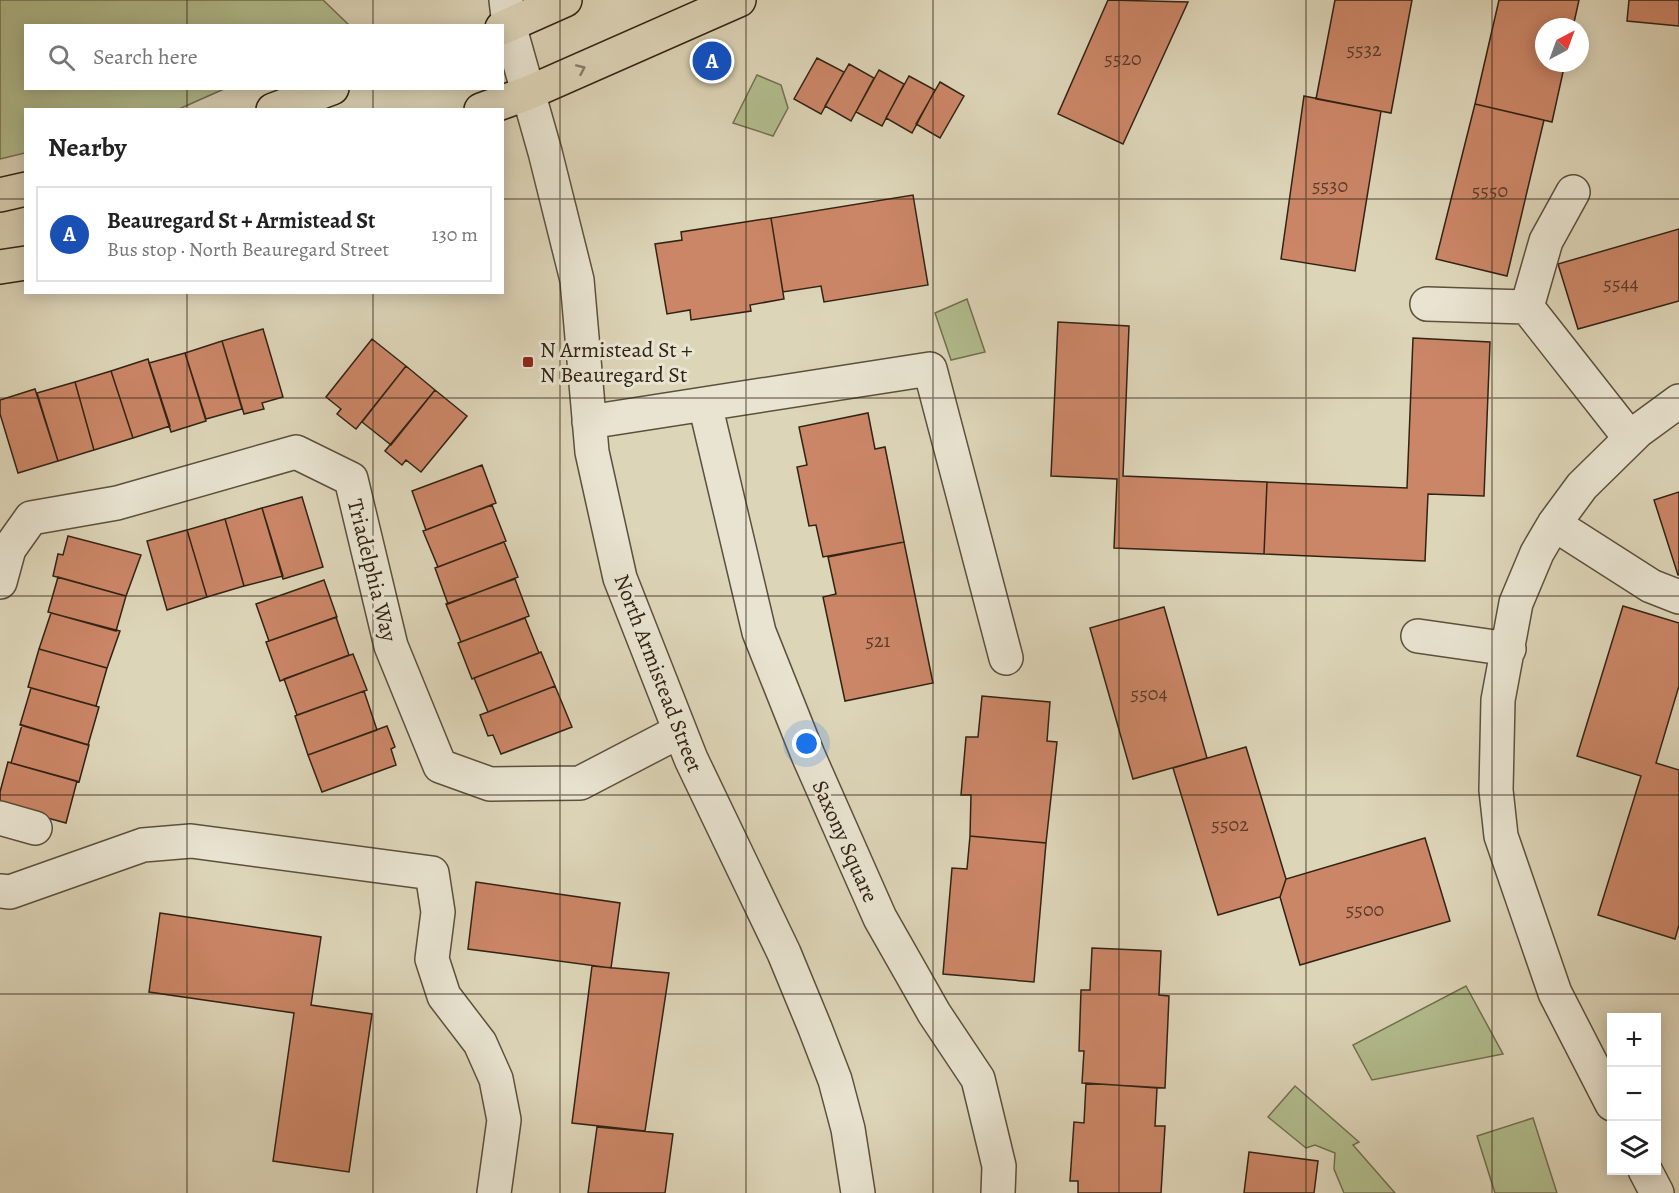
<!DOCTYPE html>
<meta charset="utf-8">
<style>
body{margin:0;font-family:Alegreya,serif;background:#f6f6f6;color:#222}
.controls{position:absolute;right:18px;bottom:18px;display:grid;overflow:hidden;border-radius:0px;box-shadow:0 3px 15px #0003}
.controls button{width:54px;height:54px;display:grid;place-items:center;padding:0;border:0;border-bottom:2px solid #e0e0e0;background:#fff;color:#222;font:30px sans-serif}
.compass{position:absolute;left:1535px;top:18px;width:54px;height:54px;border-radius:50%;background:#fff;box-shadow:0 3px 15px #0003;rotate:41deg}
.you{position:absolute;left:807px;top:744px;width:21px;height:21px;margin:-15px;border:4px solid #fff;border-radius:50%;background:#1a73e8;box-shadow:0 0 0 9px #1a73e833}
.badge{display:grid;place-items:center;width:39px;height:39px;border-radius:50%;background:#8f2418;color:#fff;font-size:20px;font-weight:700}
.pin{position:absolute;translate:-50% -50%;border:3px solid #fff;box-shadow:0 2px 6px #0006}
.list{margin:0;padding:0;list-style:none}
h2{display:flex;justify-content:space-between;align-items:center;height:78px;margin:0;padding:0 24px;font-size:26px}
h2 small{font-size:20px;font-weight:400;color:#767676}
.list li{display:grid;grid-template-columns:39px 1fr auto;gap:18px;align-items:center;box-sizing:border-box;height:96px;margin:0 12px 12px;padding:0 12px;border:2px solid #e0e0e0;border-radius:0px}
.list b{display:block;font-size:22px;white-space:nowrap}
.list p{margin:0;font-size:20px;white-space:nowrap;color:#767676}
.list em{font-size:20px;font-style:normal;color:#767676}
.icon{flex:none;width:33px;height:33px;fill:none;stroke:currentColor;stroke-width:2;stroke-linecap:round;stroke-linejoin:round}
.map{position:relative;flex:none;width:1679px;height:1193px;overflow:hidden}
.search{position:absolute;background:#fff;box-shadow:0 3px 15px #0003;left:24px;top:24px;width:480px;height:66px;display:flex;align-items:center;gap:15px;box-sizing:border-box;padding:0 21px;border-radius:0px;color:#767676;font-size:22px}
.panel{position:absolute;background:#fff;box-shadow:0 3px 15px #0003;left:24px;top:108px;width:480px;height:186px;border-radius:0px}
.map>svg:first-child{display:block}
.green{fill:#b2bd8e;stroke:#727051;stroke-width:1.5}
.building{fill:#cb8667;stroke:#312314;stroke-width:1.5}
.lines{fill:none;stroke-linecap:round;stroke-linejoin:round}
.minor-casing{stroke:#5c503d;stroke-width:36}
.major-casing{stroke:#312314;stroke-width:36}
.minor{stroke:#e9e4d1;stroke-width:33}
.major{stroke:#ddd5b8;stroke-width:33}
.oneway{stroke:#877c66}
.grid{fill:none;stroke:#312314;stroke-width:1.5;stroke-opacity:0.55}
.poi-dot{fill:#8f2418;stroke:#e9e4d1;stroke-width:2}
.labels{text-anchor:middle;stroke-width:6;stroke-linejoin:round;paint-order:stroke}
.number-label{font-size:20px;fill:#583c29}
.poi-label{font-size:22px;fill:#312314;stroke:#e9e4d1;text-anchor:start}
.street-label{font-size:22px;fill:#312314;stroke:#e9e4d1}
</style>
<div class="map">
<svg width="1679" height="1193" viewBox="0 0 1679 1193">
<rect width="100%" height="100%" fill="#ddd5b8"/>
<filter id="stains"><feTurbulence type="fractalNoise" baseFrequency=".00333" numOctaves="4"/><feColorMatrix values="0 0 0 0 .2 0 0 0 0 .09 0 0 0 0 .02 0 0 0 .5 -.17"/></filter>
<radialGradient id="worn" r=".72"><stop offset=".6" stop-color="#630" stop-opacity="0"/><stop offset="1" stop-color="#630" stop-opacity=".3"/></radialGradient>
<path class="green" d="M0,0H323L349,25L26,26V88L224,89L179,109L26,110L25,153L0,159Z
M757,75L781,85L788,108L773,136L733,123Z
M967,299L985,352L951,360L935,313Z
M1466,986L1503,1054L1372,1080L1353,1045Z
M1295,1086L1359,1142L1353,1145L1395,1193H1344L1334,1169L1335,1153L1315,1145L1306,1148L1268,1117Z
M1533,1118L1557,1193H1495L1477,1136Z"/>
<path class="building" d="M1108,0L1188,2L1123,144L1058,114Z
M1335,0H1412L1391,113L1316,99Z
M1499,0H1579L1573,27H1544V63H1565L1552,122L1475,104Z
M1629,0H1679V26L1627,21Z
M817,58L844,72L821,114L794,99Z
M849,64L874,78L851,121L825,106Z
M879,70L904,84L882,126L856,112Z
M909,76L935,90L912,133L886,118Z
M940,82L964,96L940,138L916,124Z
M1304,96L1381,111L1355,271L1281,259Z
M1475,104L1544,120L1507,276L1436,259Z
M913,195L928,285L824,302L821,286L783,292L771,218Z
M771,218L784,299L750,305L751,311L691,320L690,310L667,314L655,244L682,240L681,232Z
M1679,229V301L1578,329L1558,264Z
M1058,322L1129,326L1123,476L1267,482L1264,554L1114,548L1117,479L1051,476Z
M263,329L283,397L262,403L264,409L244,414L222,341Z
M1413,338L1490,342L1484,496L1428,494L1425,561L1264,554L1267,482L1407,488Z
M372,339L406,366L356,429L337,414L341,409L326,397Z
M222,341L242,409L206,419L185,353Z
M185,353L206,421L171,432L149,363Z
M148,359L170,426L133,438L111,371Z
M406,366L435,390L391,445L362,422Z
M111,371L133,438L94,450L75,382Z
M75,382L94,450L58,461L37,393Z
M35,389L58,461L18,473L0,414V400Z
M435,390L467,416L421,472L406,460L402,465L385,451Z
M868,413L875,449L885,447L904,542L823,557L816,525L809,526L797,467L807,465L799,427Z
M482,465L496,503L426,530L412,491Z
M1679,492V575H1678L1654,500Z
M302,497L323,567L283,579L262,508Z
M492,505L506,541L438,567L423,531Z
M262,508L283,576L244,586L225,519Z
M225,519L244,586L207,597L187,530Z
M187,530L207,597L167,610L147,541Z
M68,536L141,555L126,596L53,576L58,554L63,555Z
M504,542L518,577L448,604L435,568Z
M904,542L933,683L845,701L823,597L836,594L828,557Z
M58,577L126,596L116,631L48,612Z
M515,579L529,616L461,642L446,604Z
M324,580L337,617L269,641L256,604Z
M1623,606L1679,623V686L1656,763L1679,770V925L1675,939L1598,915L1641,776L1577,756Z
M1164,607L1207,758L1133,779L1090,628Z
M51,613L120,631L107,668L39,649Z
M336,617L349,655L280,681L266,642Z
M525,618L539,653L472,679L458,643Z
M39,649L107,668L96,706L28,687Z
M541,652L555,686L488,712L474,678Z
M353,654L367,690L297,715L284,679Z
M555,686L572,727L501,754L493,735L488,736L480,715Z
M31,688L99,707L88,745L20,725Z
M364,691L377,730L308,755L295,716Z
M982,696L1050,702L1047,741L1057,742L1046,843L970,836L971,795H961L966,737H978Z
M22,725L89,745L79,782L11,763Z
M387,726L395,747L391,749L396,765L322,792L308,755Z
M1246,747L1286,879L1280,897L1218,915L1173,768Z
M8,762L77,781L66,823L0,805V792Z
M970,836L1046,843L1034,982L943,974L952,868L967,869Z
M1425,838L1450,921L1300,965L1280,897L1286,879Z
M476,882L620,903L611,968L468,949Z
M160,913L321,937L311,1005L372,1014L349,1172L273,1161L294,1013L149,992Z
M1092,948L1161,951L1159,995L1169,996L1165,1088L1082,1083L1084,1051H1079L1081,990H1090Z
M592,966L669,973L645,1131L572,1123Z
M1086,1083L1157,1088L1155,1126H1165L1161,1193H1078V1181H1070L1074,1122L1084,1123Z
M597,1127L673,1134L665,1193H588Z
M1249,1152L1318,1161L1314,1193H1244Z"/>
<g class="lines">
<defs>
<path id="minor" d="M506,0L509,25L545,152L577,280L592,452L620,578L691,759L784,953L815,1028L835,1080L848,1129L858,1193
M1427,304L1527,307L1630,438
M1527,307L1546,241L1573,192
M705,404L759,632L808,755L880,918L934,1013L978,1079L999,1166L998,1193
M589,422L930,369L1006,658
M1554,524L1651,586L1679,597
M0,582L9,549L31,518L117,503L296,452L351,479L391,646L440,766L490,784L580,783L680,731
M1418,636L1509,649
M0,818L35,828
M0,891L10,892L143,845L191,841L432,873L438,912L432,959L444,996L480,1043L496,1079L504,1120L494,1193
M1612,1104L1555,993L1501,836L1496,790L1498,700L1516,603L1537,553L1554,524L1582,486L1638,431L1679,401
M1645,1170L1657,1193"/>
<path id="major" d="M502,28L565,0
M273,110L332,88
M481,110L528,93L739,0
M0,195L26,189
M0,267L26,263"/>
</defs>
<use href="#minor" class="minor-casing"/>
<use href="#major" class="major-casing"/>
<use href="#minor" class="minor"/>
<use href="#major" class="major"/>
</g>
<defs><path id="oneway-chevron" d="M-2-3.5L2.5 0L-2 3.5" fill="none" stroke-width="1.6" stroke-linecap="round" stroke-linejoin="round" transform="scale(1.5)"/></defs>
<use class="oneway" href="#oneway-chevron" transform="translate(581 69) rotate(-24)"/>
<path class="grid" d="M187,0V26M373,0V26M560,0V1193M746,0V1193M933,0V1193M1119,0V1193M1306,0V1193M1492,0V1193M187,88V110M373,88V110M0,199H26M502,199H1679M187,292V1193M373,292V1193M0,398H1679M0,596H1679M0,795H1679M0,994H1679"/>
<rect class="poi-dot" x="522" y="356" width="12" height="12" rx="3"/>
<g class="labels">
<g class="number-label">
<text x="1364" y="56">5532</text>
<text x="1123" y="65">5520</text>
<text x="1330" y="192">5530</text>
<text x="1490" y="197">5550</text>
<text x="1621" y="290">5544</text>
<text x="878" y="647">521</text>
<text x="1149" y="700">5504</text>
<text x="1230" y="831">5502</text>
<text x="1365" y="916">5500</text>
</g>
<g class="poi-label">
<text x="540" y="357">N Armistead St +<tspan x="540" dy="25">N Beauregard St</tspan></text>
</g>
<g class="street-label">
<text transform="translate(373 570) rotate(76)" y="8">Triadelphia Way</text>
<text transform="translate(659 673) rotate(69)" y="8">North Armistead Street</text>
<text transform="translate(846 841) rotate(66)" y="8">Saxony Square</text>
</g>
</g>
<rect width="100%" height="100%" filter="url(#stains)"/>
<rect width="100%" height="100%" fill="url(#worn)"/>
</svg>
<div class="controls">
<button>+</button>
<button>−</button>
<button><svg class="icon" aria-label="layers" viewBox="0 0 24 24"><path d="M12 4l9 5-9 5-9-5zM3 14l9 5 9-5"/></svg></button>
</div>
<svg class="compass" viewBox="-18 -18 36 36"><path d="M0-13l5 13h-10z" fill="#e53935"/><path d="M0 13l5-13h-10z" fill="#767676"/></svg>
<div class="you"></div>
<div class="pin badge" style="left:712px;top:61px;background:#1a4fb4">A</div>
<div class="search"><svg class="icon" aria-label="search" viewBox="0 0 24 24"><circle cx="10" cy="10" r="6"/><path d="M15 15l6 6"/></svg>Search here</div>
<section class="panel">
<h2>Nearby<small></small></h2>
<ul class="list">
<li><span class="badge" style="background:#1a4fb4">A</span><div><b>Beauregard St + Armistead St</b><p>Bus stop · North Beauregard Street</p></div><em>130 m</em></li>
</ul>
</section>
</div>
